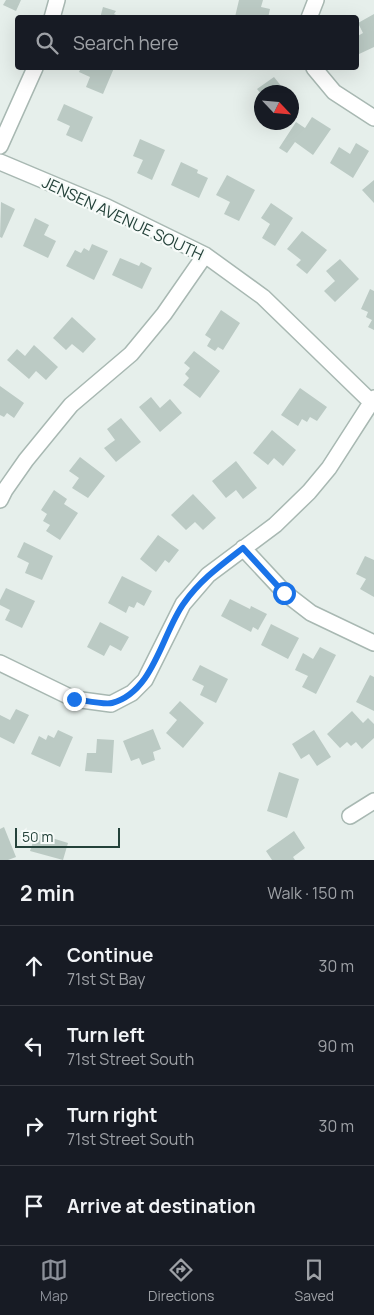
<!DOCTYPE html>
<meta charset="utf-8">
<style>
body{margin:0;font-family:Manrope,sans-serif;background:#20242c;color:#f1f3f6}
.compass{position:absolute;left:254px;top:85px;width:45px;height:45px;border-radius:50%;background:#171b24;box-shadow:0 5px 20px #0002;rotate:116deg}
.scale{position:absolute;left:15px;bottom:12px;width:105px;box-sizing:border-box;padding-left:5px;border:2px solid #24423a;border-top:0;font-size:14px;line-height:18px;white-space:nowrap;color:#24423a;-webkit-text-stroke:4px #f7fbf9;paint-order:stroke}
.stop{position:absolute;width:15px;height:15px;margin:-11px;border:4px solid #1a73e8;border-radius:50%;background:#fff}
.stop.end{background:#1a73e8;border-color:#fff;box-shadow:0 1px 5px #0008}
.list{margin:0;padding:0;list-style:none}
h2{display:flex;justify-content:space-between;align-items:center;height:65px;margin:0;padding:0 20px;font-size:21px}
h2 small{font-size:16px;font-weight:400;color:#9ea1a6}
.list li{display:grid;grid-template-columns:32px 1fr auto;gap:15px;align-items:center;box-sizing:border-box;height:80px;padding:0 20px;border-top:1px solid #363941}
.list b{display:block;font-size:19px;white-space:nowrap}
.list p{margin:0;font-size:16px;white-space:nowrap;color:#9ea1a6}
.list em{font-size:16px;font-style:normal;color:#9ea1a6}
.icon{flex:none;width:28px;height:28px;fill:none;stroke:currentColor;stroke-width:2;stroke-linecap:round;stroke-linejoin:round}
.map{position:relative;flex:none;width:374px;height:860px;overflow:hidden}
.search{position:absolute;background:#171b24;box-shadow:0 5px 20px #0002;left:15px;right:15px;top:15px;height:55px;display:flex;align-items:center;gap:12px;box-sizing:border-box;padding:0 18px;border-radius:5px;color:#9ea1a6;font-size:19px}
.sheet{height:385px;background:#171b24}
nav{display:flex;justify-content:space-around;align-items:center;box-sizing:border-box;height:70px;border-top:1px solid #363941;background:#171b24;font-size:14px;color:#9ea1a6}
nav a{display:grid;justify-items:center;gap:2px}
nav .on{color:#8c9099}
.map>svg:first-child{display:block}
.building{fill:#bbcac4}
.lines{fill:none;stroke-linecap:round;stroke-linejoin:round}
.minor-casing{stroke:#a8b8b2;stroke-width:18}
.minor{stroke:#fff;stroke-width:15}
.route{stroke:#1a73e8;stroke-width:6}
.labels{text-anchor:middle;stroke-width:4.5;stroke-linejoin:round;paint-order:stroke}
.street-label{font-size:16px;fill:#24423a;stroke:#f7fbf9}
</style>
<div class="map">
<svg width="374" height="860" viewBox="0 0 374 860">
<rect width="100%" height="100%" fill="#e6efeb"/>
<path class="building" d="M6,0H21L16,11L3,5Z
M239,0H263L261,7L270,9L268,18L235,17Z
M103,7L116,11L114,14L123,18H100Z
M374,14V47L357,55L356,37L363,33L358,23Z
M81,68H114L103,94L86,87L90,77L79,72Z
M274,77L286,92H262V95L257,89Z
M64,104L93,117L82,142L66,135L70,126L57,120Z
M312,117L331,129L313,155L295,142L287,153L279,148L296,122L305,128Z
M140,139L165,150L152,180L137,173L143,160L133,156Z
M356,143L369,151L353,178L330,163L339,147L350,154Z
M181,162L198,170L197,173L208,178L199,198L171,185Z
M227,175L255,190L239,221L224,214L230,202L216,195Z
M374,180V203L362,190Z
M1,202L15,209L2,238L0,237Z
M271,203L293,218L275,246L262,238L270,224L261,218Z
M35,218L49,225L44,235L56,241L48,258L23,246Z
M302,231L327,250L307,274L296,265L301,260L287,249Z
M92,244L108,251L94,280L66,266L75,250L81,253L84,248L89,251Z
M120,258L139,266L141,262L152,268L142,289L112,275Z
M340,259L359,279L335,302L324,291L335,281L326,271Z
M370,289L374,291V330L368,327L372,320L366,317L368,312L361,309Z
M221,310L240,323L223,350L218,347L215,351L207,346L211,339L205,335Z
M72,317L96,339L83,353L72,344L66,350L53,338Z
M34,345L58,367L46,380L36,371L29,379L7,360L17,349L25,356Z
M194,351L220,371L200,398L183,385L189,378L185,374L190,368L184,363Z
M0,386L24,403L14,418L7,413L4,417L0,415Z
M300,388L327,407L317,421L310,417L307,422L302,419L298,426L281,415Z
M151,397L160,408L170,399L182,413L160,432L139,407Z
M121,418L141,442L116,462L104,448L115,440L107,429Z
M272,430L296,450L283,466L274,458L268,465L253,453Z
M80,457L105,476L88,498L72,488L79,478L69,471Z
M236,461L257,488L243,499L236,490L226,498L212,481Z
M54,490L67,499L64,504L78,513L60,540L46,531L50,525L43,521L47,514L41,510Z
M193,494L216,518L203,530L195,522L186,530L171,515Z
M158,535L179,550L169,563L165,560L156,572L140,559Z
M24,542L53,556L42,580L25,573L29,563L17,557Z
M365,556L374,560V597L360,589L366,579L356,574Z
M122,576L152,591L144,606L137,602L134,608L129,606L126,613L108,603Z
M6,588L35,601L22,628L5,620L10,610L0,605V600Z
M230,599L250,609L251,606L267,614L258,630L253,627L251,632L221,616Z
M100,622L129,637L121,651L110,645L104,656L87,647Z
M271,624L299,638L288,659L261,645Z
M320,647L336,655L316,694L302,687L308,676L295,670L303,653L313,659Z
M200,665L228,679L216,703L200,695L204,686L192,680Z
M370,675L374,677V711L356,702Z
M180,701L204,723L183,748L166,733L177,720L169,713Z
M16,709L29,715L14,744L0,737V715L10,720Z
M352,711L363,723L368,718L374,724V738L362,749L356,742L351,746L347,742L340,748L327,734Z
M153,729L161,749L153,752L155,760L142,765L139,758L131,761L123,741Z
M58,730L73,737L60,767L31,754L39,736L46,740L48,735L54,738Z
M314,730L331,757L317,766L309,754L301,759L292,744Z
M97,739L114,740L112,773L85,771L87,753H96Z
M279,772L299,779L287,818L267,811Z
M4,827L16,857L8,860H0V829Z
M294,831L305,848L293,857L295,860H272L266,851Z
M36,833L68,843L63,860L30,851Z"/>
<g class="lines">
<defs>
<path id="minor" d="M52,18L57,0
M309,18L316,0
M314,68L334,92L374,118
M0,146L35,68
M0,162L107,207L205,255L263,297L366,397L374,402
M0,500L5,490L26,460L71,405L131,354L164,314L205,255
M243,548L285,593L311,613L374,643
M0,663L74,699L111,704L132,693L145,680L183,604L208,575L275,525L309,492L329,468L374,398
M350,816L374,801"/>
</defs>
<use href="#minor" class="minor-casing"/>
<use href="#minor" class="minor"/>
</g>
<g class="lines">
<path class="route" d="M74,699C83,700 104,705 112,703C154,692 162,633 184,603C200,580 221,565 243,548L284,593"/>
</g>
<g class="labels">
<g class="street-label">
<text transform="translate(123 218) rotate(25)" y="6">JENSEN AVENUE SOUTH</text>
</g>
</g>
</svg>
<svg class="compass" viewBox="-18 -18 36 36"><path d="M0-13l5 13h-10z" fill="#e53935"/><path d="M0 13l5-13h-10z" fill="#9ea1a6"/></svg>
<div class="scale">50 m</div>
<div class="stop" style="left:284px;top:593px"></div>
<div class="stop end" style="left:74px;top:699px"></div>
<div class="search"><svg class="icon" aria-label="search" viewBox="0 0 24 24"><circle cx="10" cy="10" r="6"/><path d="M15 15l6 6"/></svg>Search here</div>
</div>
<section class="sheet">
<h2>2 min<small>Walk · 150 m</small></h2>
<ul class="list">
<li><svg class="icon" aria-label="ahead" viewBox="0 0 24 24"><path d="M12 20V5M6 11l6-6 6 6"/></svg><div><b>Continue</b><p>71st St Bay</p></div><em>30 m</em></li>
<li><svg class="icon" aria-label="left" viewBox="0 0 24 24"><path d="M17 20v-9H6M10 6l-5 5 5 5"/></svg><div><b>Turn left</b><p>71st Street South</p></div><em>90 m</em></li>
<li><svg class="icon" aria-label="right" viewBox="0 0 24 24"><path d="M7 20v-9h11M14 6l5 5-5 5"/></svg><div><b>Turn right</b><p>71st Street South</p></div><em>30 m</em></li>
<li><svg class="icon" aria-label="arrive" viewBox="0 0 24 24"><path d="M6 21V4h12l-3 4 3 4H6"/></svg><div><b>Arrive at destination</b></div></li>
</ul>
</section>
<nav>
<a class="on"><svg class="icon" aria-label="map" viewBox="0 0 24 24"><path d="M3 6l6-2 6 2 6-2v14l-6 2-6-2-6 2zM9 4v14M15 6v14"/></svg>Map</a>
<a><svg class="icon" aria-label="directions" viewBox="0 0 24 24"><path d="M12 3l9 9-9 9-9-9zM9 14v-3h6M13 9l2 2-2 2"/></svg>Directions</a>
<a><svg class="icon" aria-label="saved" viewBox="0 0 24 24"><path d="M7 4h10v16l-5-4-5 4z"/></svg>Saved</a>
</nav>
